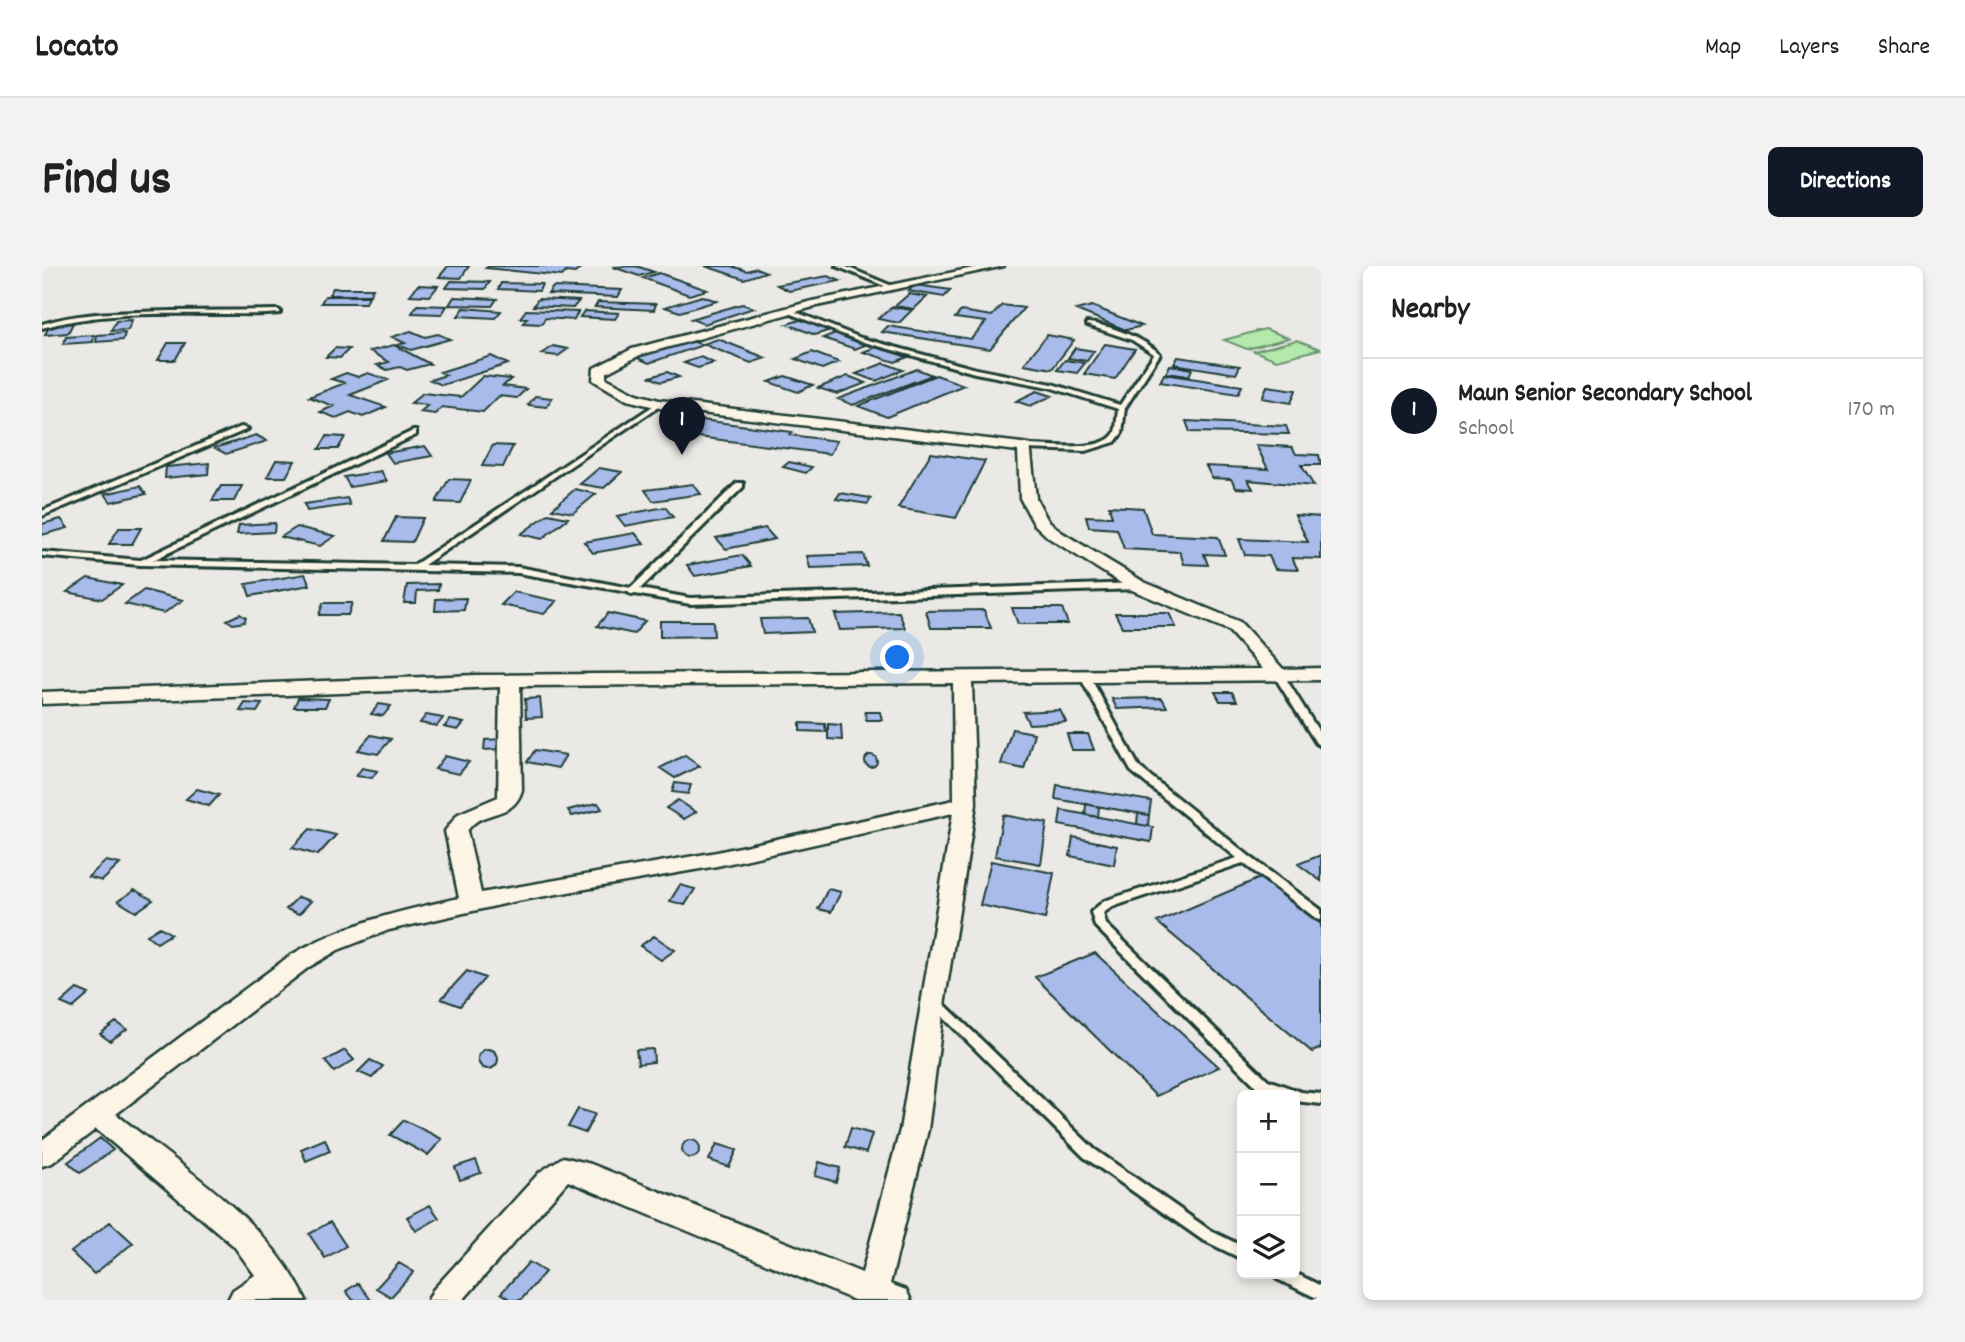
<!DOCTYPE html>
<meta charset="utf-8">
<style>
body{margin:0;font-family:Dekko,sans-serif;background:#f2f2f2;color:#202124}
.controls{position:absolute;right:21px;bottom:21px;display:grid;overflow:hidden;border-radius:10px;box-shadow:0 4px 10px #0003}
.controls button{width:63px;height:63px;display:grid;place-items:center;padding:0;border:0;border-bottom:2px solid #e0e0e0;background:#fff;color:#202124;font:35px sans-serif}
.you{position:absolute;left:856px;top:392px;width:24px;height:24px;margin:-18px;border:5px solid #fff;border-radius:50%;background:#1a73e8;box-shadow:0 0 0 10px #1a73e833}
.badge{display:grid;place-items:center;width:46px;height:46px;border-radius:50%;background:#111827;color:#fff;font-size:23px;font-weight:700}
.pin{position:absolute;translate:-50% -58px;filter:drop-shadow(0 2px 4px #0008)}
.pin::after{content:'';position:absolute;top:37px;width:24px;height:21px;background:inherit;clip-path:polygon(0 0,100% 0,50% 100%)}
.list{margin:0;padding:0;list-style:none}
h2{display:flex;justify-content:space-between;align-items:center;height:91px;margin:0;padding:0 28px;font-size:30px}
h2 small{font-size:23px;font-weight:400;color:#757577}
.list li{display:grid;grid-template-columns:46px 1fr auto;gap:21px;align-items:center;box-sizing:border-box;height:105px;padding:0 28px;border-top:2px solid #e0e0e0}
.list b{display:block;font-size:26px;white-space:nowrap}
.list p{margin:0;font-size:23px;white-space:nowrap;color:#757577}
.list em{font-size:23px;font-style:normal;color:#757577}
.icon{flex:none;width:38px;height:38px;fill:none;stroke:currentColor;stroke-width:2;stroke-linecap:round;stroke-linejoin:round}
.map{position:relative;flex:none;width:1279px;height:1034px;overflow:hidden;border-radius:10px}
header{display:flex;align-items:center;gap:42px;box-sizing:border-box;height:98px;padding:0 35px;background:#fff;border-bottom:2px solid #e0e0e0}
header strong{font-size:33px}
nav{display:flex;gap:38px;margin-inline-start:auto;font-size:24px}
.intro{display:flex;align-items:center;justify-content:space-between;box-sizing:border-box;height:168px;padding:0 42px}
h1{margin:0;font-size:49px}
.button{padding:18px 32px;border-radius:10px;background:#111827;color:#fff;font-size:24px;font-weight:700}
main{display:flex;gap:42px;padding:0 42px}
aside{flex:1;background:#fff;border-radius:10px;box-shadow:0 4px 10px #0003}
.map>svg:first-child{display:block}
.green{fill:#b3e9ab;stroke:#699370;stroke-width:2}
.building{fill:#a9bbea;stroke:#1f3d34;stroke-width:2}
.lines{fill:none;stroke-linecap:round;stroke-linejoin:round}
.service-casing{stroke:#1f3d34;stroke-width:6}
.minor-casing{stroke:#1f3d34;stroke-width:5}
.service{fill:#fcf5e5;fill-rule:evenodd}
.minor{fill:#fcf5e5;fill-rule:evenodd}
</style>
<header>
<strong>Locato</strong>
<nav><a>Map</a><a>Layers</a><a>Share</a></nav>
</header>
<div class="intro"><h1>Find us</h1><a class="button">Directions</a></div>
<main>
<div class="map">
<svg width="1279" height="1034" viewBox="0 0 1279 1034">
<rect width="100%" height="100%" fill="#ebe9e6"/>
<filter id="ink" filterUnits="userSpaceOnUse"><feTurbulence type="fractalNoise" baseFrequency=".0143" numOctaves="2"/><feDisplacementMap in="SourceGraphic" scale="14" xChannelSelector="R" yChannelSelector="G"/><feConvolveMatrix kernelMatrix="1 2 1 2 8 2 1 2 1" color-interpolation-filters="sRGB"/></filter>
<g filter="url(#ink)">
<path class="green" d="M1223,63L1247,72L1205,83L1182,74Z
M1255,74L1278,83L1235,94L1212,85Z"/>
<path class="building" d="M406,0H427L419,12L397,11Z
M447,0H541L533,7L524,6L520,10L444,2Z
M594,0L612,6L597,10L571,1Z
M663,0H689L705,5L714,2L724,6L702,13Z
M617,7L665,24L647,29L601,12Z
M786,10L798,15L747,25L735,19Z
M409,15L448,16L443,23L404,22Z
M459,17L500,18L497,25L456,23Z
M376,19L396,20L388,30L368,29Z
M873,19L909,24L902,31L866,25Z
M511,21L580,24L576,31L506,28Z
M291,22H331L328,29H287Z
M867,28L885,31L872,43L853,40Z
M283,30H327L324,37H279Z
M660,30L675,35L638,46L623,41Z
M412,31L455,33L450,40L407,39Z
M496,33L537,35L531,42L491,40Z
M556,36L614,38L612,44L553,41Z
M700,38L712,42L662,58L649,53Z
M375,39L405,40L400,48L370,47Z
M960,39L982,42L948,83L840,66L846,60L929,73L944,56L913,52L919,45L950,50Z
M1050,40L1100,60L1084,64L1034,44Z
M850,41L870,44L857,57L836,53Z
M422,42L459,45L453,52L416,50Z
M484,44L536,46L532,54L503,52L500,58L481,57L485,52H478Z
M542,45L577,47L573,53L538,51Z
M761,53L789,64L773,69L745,58Z
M90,54L86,64L69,65L74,55Z
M31,57L26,67L3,69L8,58Z
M369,65L383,71L396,68L408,73L369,84L356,79L363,77L350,71Z
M796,66L828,77L813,83L781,72Z
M83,67L81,74L54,76L55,69Z
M52,69L51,76L21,78L24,71Z
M1005,69L1032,74L1010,103L982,98Z
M676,73L724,92L709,97L661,78Z
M647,74L661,79L607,97L593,91Z
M126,77H143L133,94H116Z
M1063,78L1093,83L1073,113L1042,108Z
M352,79L388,98L365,104L358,101L345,104L335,99L347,96L328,85Z
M511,80L526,83L516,90L500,88Z
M834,81L866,91L853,96L821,86Z
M293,82L307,83L298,92L284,91Z
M1033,82L1052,85L1045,95L1026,92Z
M770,86L788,93L797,96L780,103L753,93Z
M449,90L466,98L400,119L388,114L404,109L398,106Z
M658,91L672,97L656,102L642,97Z
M1136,91L1198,100L1194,108L1132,98Z
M1023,94L1043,97L1035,107L1015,104Z
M842,97L861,104L834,115L814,108Z
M1128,99L1150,103L1147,110L1124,107Z
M875,103L890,109L811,139L796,133Z
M625,106L637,111L619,116L608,111Z
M304,107L316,111L326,107L346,114L308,129L344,141L321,151L308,146L294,152L278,146L292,140L267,131L303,117L289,113Z
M1122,108L1200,120L1196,128L1118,116Z
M894,109L922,119L845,151L816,140Z
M441,110L469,113L461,120L484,123L475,132L457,130L441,146L400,141L393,148L378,146L386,139L369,137L381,127L419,131Z
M743,110L771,119L756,126L727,116Z
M806,110L824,117L795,128L776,122Z
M1225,120L1254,124L1249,137L1220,132Z
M995,125L1010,130L988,140L974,135Z
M493,130L510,132L504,141L486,139Z
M652,153L750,166L748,169L795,175L788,188L640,169Z
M1144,155L1244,160L1247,168L1148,166Z
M214,169L225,175L184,188L173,182Z
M285,170L303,171L296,183H277Z
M451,179L471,180L461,201L440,200Z
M1214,179L1250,181L1254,188L1277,189L1279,199H1259L1272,220L1206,214L1211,223L1194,222L1189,213L1170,212L1164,200L1226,203Z
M383,180L390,190L351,197L344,187Z
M889,187L943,195L914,252L856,242Z
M234,194L253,195L244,211H225Z
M747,196L770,201L764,207L741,201Z
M167,197L166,208L123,212L124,201Z
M557,202L580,206L562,222L538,218Z
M339,205L345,215L308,221L302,211Z
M407,213L429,214L418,237L394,236Z
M651,218L659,228L611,235L603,224Z
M98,220L104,228L69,236L63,228Z
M179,220H200L192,235H170Z
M533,223L554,228L531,247L510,243Z
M798,227L829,232L826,238L794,233Z
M305,232L308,239L265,245L262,238Z
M1067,240L1101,242L1110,268L1176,271L1183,289L1162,288L1166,299L1142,298L1138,286L1082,283L1075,263L1047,261L1044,250L1070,251Z
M623,241L631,251L583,260L575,250Z
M506,248L526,252L500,273L479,268Z
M1253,249L1279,251V293L1250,292L1256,304L1233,303L1227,290L1203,289L1197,273L1266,276Z
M354,251L381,252L370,276L342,275Z
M19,253L26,262L0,269V258Z
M233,257L232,266L195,268L197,259Z
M255,261L293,270L278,280L239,271Z
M77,262H99L90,278H67Z
M723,262L733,273L684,283L674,272Z
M593,267L602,278L551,287L542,276Z
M821,288L825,300L768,302L765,290Z
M700,289L709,300L653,310L645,299Z
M263,308L268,319L208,330L204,318Z
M46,312L80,319L60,333L25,326Z
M397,318L396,324L375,325L374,337H362L365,319Z
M102,324L141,334L122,347L83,338Z
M472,326L515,335L502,348L459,339Z
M424,332L422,344L393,345L394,333Z
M281,337H310L306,349H277Z
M970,342H1020L1026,358H976Z
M942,344L949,362H889L884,345Z
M857,346L863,362L798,364L793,348Z
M566,347L603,355L592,368L555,360Z
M1073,347H1127L1134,361H1080Z
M198,348L204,352L202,356L191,358L185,354Z
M766,352L770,366L721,368L718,353Z
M618,355H671L672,370L618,371Z
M1173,426H1190L1195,435H1178Z
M256,432L287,433L283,441H252Z
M498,432L500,451L484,452L483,433Z
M1120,432L1125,441L1075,443L1070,433Z
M203,437L220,438L215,446L198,445Z
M337,438L349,440L341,450L329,448Z
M1018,444L1024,456L987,458L981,446Z
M823,446H838L840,454H824Z
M384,449L401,452L395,460L378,457Z
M408,454L422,457L416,464L402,461Z
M758,457L783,458L784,466L758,465Z
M786,458L799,459L800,474L786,473Z
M970,463L992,467L982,503L959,498Z
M1025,468H1046L1052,484H1030Z
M329,469L349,473L336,488L316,484Z
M460,473V483L442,484L443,474Z
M493,484L524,489L516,502L485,496Z
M823 495a6 6 0 1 1 12 0a6 6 0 1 1-12 0Z
M643,489L658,500L633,512L618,502Z
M403,490L427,496L417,508L393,503Z
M320,502L335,505L330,512L314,510Z
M633,517L649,519L646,528L630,526Z
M1015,519L1109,535L1107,549L1013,533Z
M155,523L177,529L167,540L144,533Z
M636,534L654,546L642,553L624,542Z
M556,537L560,543L530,550L526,544Z
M1044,538L1057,541L1056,551L1043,549Z
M1019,544L1111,561L1109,576L1017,559Z
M1096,547L1107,549L1106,560L1095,558Z
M961,549L1005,557L999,598L953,590Z
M268,563L294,569L276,589L250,582Z
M1031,571L1075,580L1072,599L1028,590Z
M1279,589V615L1256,598Z
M64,595L78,598L60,615L46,611Z
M949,595L1012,607L1003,653L938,639Z
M1218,612L1279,658V782L1270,786L1115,656Z
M638,619L653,623L643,639L628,635Z
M786,623L799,626L789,646L776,643Z
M93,624L111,634L94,646L76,635Z
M256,631L269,635L257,648L244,643Z
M118,661L129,668L115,677L105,669Z
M612,670L633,684L619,694L598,680Z
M1053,687L1177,801L1114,830L993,711Z
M425,705L443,712L418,740L399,733Z
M35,723L47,728L31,742L19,737Z
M74,756L85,763L68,775L58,768Z
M436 793a10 10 0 1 1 20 0a10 10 0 1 1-20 0Z
M611,783L612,796L596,798L594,784Z
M303,784L312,794L292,806L283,795Z
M328,794L341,800L330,812L316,806Z
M536,843L553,848L543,867L526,861Z
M362,854L400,873L386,889L348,869Z
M809,862L830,868L824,887L803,881Z
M58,872L71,884L38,907L26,896Z
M283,873L288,885L264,895L259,883Z
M640 883a9 9 0 1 1 18 0a9 9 0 1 1-18 0Z
M675,878L695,884L687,901L667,894Z
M434,894L439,907L418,914L413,901Z
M777,896L798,902L794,916L773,910Z
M388,939L397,952L374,965L365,951Z
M68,956L91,977L52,1008L29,986Z
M288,956L304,980L283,992L267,968Z
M487,996L503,1006L479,1034H470L459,1027Z
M357,997L372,1006L349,1031L334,1022Z
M316,1017L329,1034H311L304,1025Z"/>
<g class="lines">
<defs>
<path id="service" d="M794,0H802L850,20L845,21Z
M746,43L819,72L934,103L1010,118L1078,139L1112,88L1090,74L1045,59V57C1065,58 1104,73 1118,88L1083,142L1080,167L1073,176L1044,185L983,183H980V179C1001,178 1063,188 1073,166C1075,159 1075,150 1076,143L1007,121L933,107L815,74L744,46L743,45Z
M236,44L238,45V47C220,49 202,48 184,48C123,48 58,45 0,62V58C31,48 64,47 96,46C143,44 189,45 236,44Z
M617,136L619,137V139L382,299L476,301L589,322L695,217H701V221L598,323L648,332L1096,317L1100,320L1096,323L648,338L593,328L590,329L586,326L476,307L98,299L0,290V286L99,294L371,165H374V169L111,294L372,299Z
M199,161L206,163L0,250V245Z
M1236,405L1241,408L1279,469V480L1274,477L1231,408Z
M1042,406L1047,409L1097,501L1207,590L1279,644V654L1275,653L1201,597L1070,641L1061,647L1064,658L1226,814L1259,826L1279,828V838L1253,835V829H1238L1216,822L1053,660L1049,646L1062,635L1195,592L1089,505L1037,409Z
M892,730L896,732L1052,883L1169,965L1200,980V993L1159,973L1042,891L888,738L886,735L888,732Z
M1253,1007L1279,1020V1034L1235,1013L1232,1008Z"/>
<path id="minor" d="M941,0H962L775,40L598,89L564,107V112L595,128L617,134L988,178L994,232L1005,253L1019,266L1102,316L1198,356L1241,403L1279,402V414L930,417L934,538L903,733L886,864L848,1018L864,1024L869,1034H812L526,915L421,1034H386L391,1024L498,906L521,891L549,898L820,1007L858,864L911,547L675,600L475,635L347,664L296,684L267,701L74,848C141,902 227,955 264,1034H186L191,1024L213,1009L192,980L54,863L10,897L0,900V874L249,689C302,658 358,645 417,632L403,565L416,548L456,531L458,421L0,438V426L434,409L1221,403L1186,364L1090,324L1007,272L992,258L978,232L976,185L617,142L585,134L551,114L552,102L590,83L770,35ZM911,417L912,534L675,586L439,627L425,565C441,541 471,555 480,524L478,420Z"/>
</defs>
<use href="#service" class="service-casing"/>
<use href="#minor" class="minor-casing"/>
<use href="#service" class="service"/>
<use href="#minor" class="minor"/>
</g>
</g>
</svg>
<div class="controls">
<button>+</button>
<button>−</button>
<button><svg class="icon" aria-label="layers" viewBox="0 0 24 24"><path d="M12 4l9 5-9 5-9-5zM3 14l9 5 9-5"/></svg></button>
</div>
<div class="you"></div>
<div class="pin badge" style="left:640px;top:189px">1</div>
</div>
<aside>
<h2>Nearby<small></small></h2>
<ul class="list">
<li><span class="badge">1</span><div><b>Maun Senior Secondary School</b><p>School</p></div><em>170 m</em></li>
</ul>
</aside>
</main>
